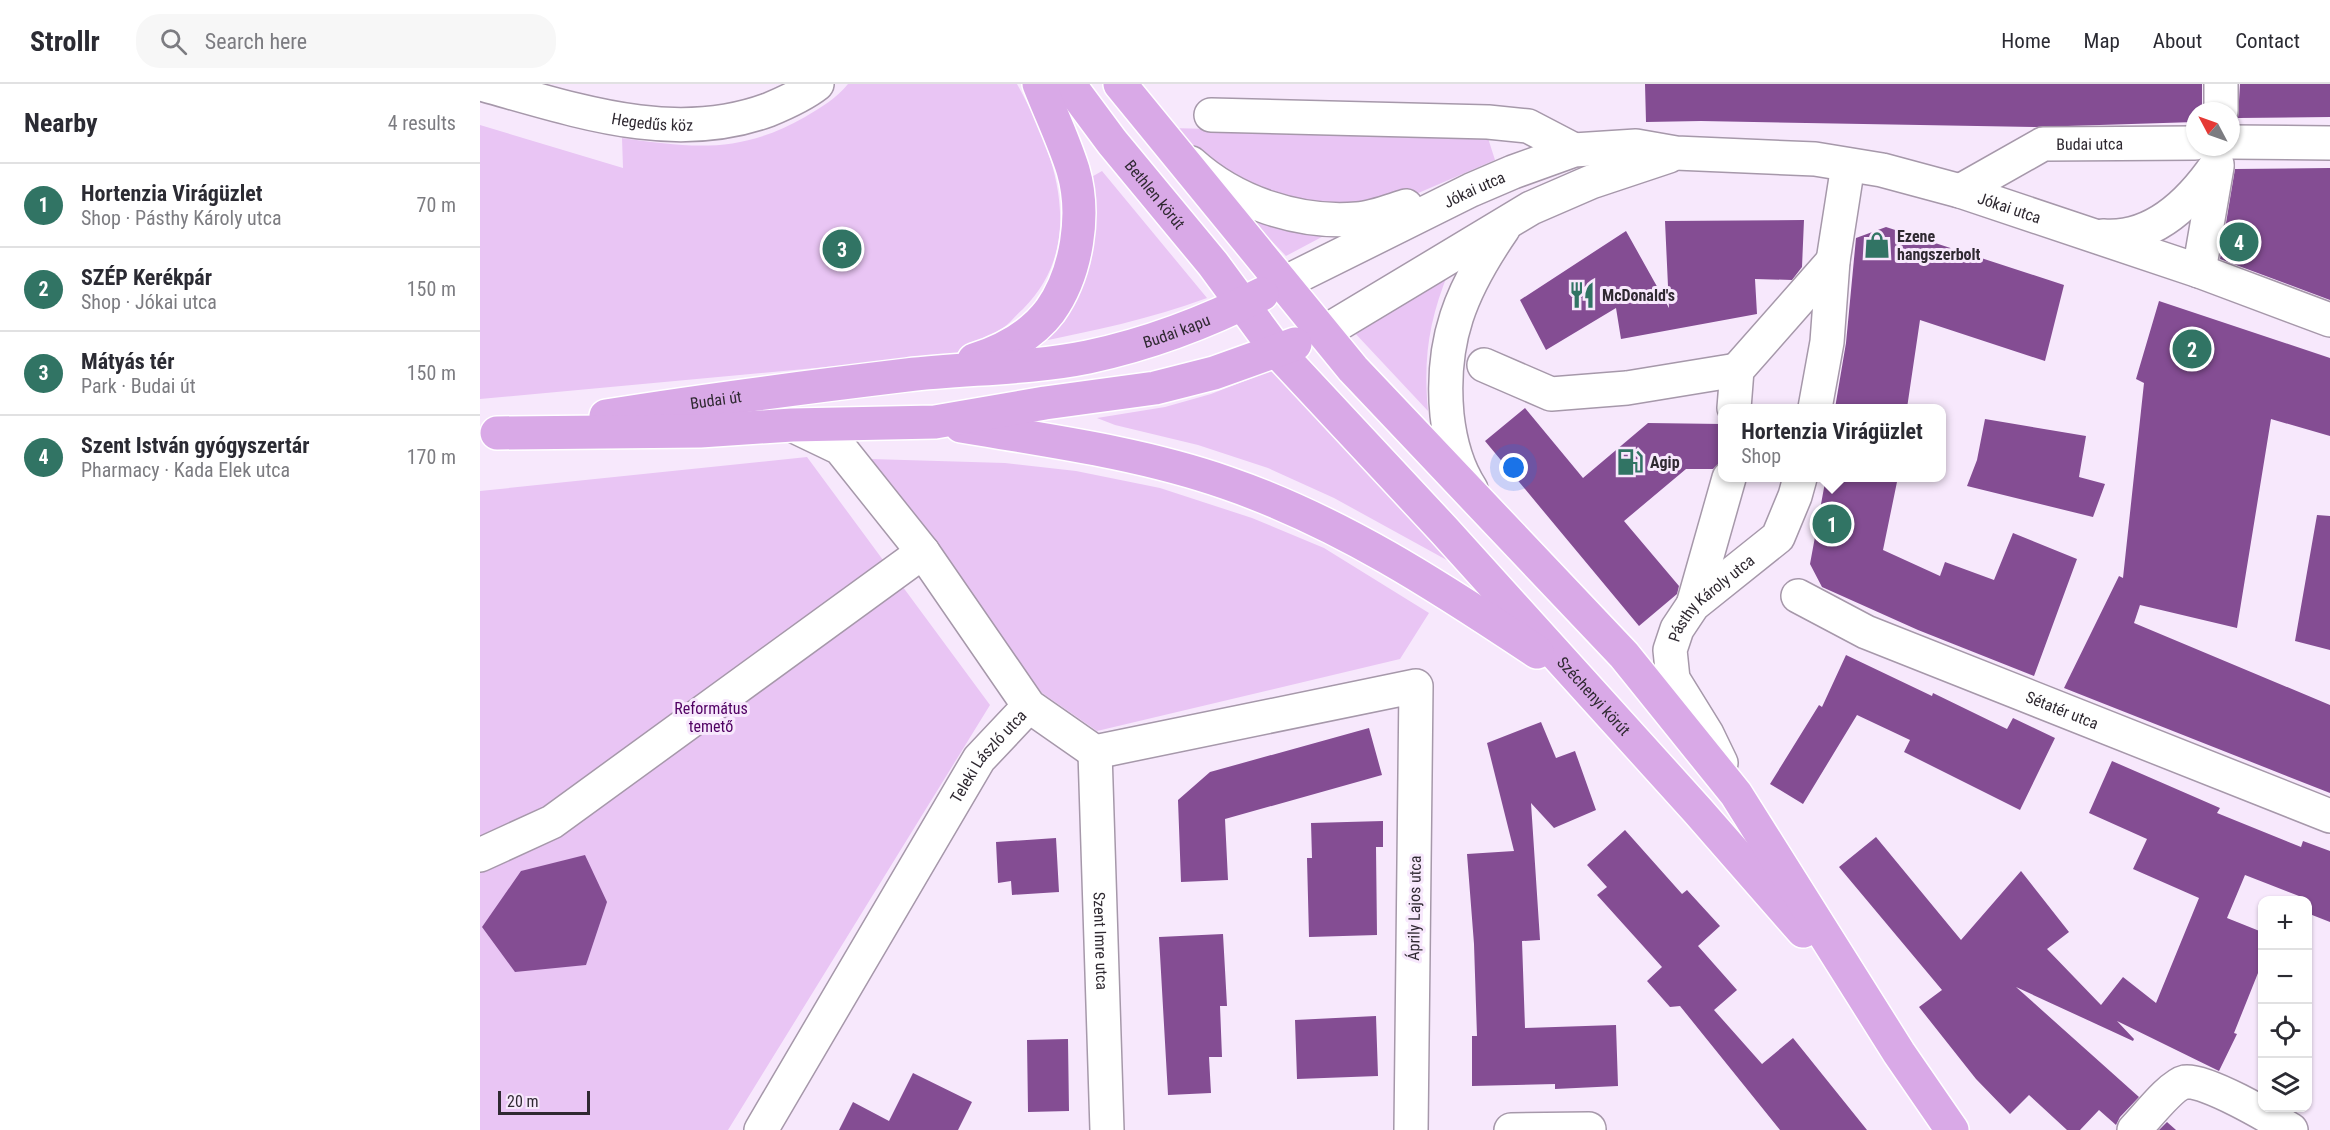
<!DOCTYPE html>
<meta charset="utf-8">
<style>
body{margin:0;font-family:"Roboto Condensed",sans-serif;background:#f7f7f7;color:#2b2b33}
.controls{position:absolute;right:18px;bottom:18px;display:grid;overflow:hidden;border-radius:12px;box-shadow:0 2px 4px #0004}
.controls button{width:54px;height:54px;display:grid;place-items:center;padding:0;border:0;border-bottom:2px solid #e1e1e2;background:#fff;color:#2b2b33;font:30px sans-serif}
.compass{position:absolute;left:1706px;top:18px;width:54px;height:54px;border-radius:50%;background:#fff;box-shadow:0 2px 4px #0004;rotate:311deg}
.scale{position:absolute;left:18px;bottom:15px;width:92px;box-sizing:border-box;padding-left:6px;border:3px solid #2f2931;border-top:0;font-size:16px;line-height:21px;white-space:nowrap;color:#2f2931;-webkit-text-stroke:4px #f7e8fc;paint-order:stroke}
.you{position:absolute;left:1034px;top:384px;width:21px;height:21px;margin:-15px;border:4px solid #fff;border-radius:50%;background:#1a73e8;box-shadow:0 0 0 9px #1a73e833}
.badge{display:grid;place-items:center;width:39px;height:39px;border-radius:50%;background:#317464;color:#fff;font-size:20px;font-weight:700}
.pin{position:absolute;translate:-50% -50%;border:3px solid #fff;box-shadow:0 2px 6px #0006}
.popup{position:absolute;left:1238px;top:320px;width:228px;height:78px;box-sizing:border-box;display:grid;place-content:center;border-radius:12px;background:#fff;filter:drop-shadow(0 2px 4px #0005);font-size:20px;white-space:nowrap;color:#7c7c81}
.popup b{font-size:22px;color:#2b2b33}
.popup::after{content:'';position:absolute;left:50%;top:100%;margin-left:-12px;border:12px solid transparent;border-top-color:#fff}
.list{margin:0;padding:0;list-style:none}
h2{display:flex;justify-content:space-between;align-items:center;height:78px;margin:0;padding:0 24px;font-size:26px}
h2 small{font-size:20px;font-weight:400;color:#7c7c81}
.list li{display:grid;grid-template-columns:39px 1fr auto;gap:18px;align-items:center;box-sizing:border-box;height:84px;padding:0 24px;border-top:2px solid #e1e1e2}
.list b{display:block;font-size:22px;white-space:nowrap}
.list p{margin:0;font-size:20px;white-space:nowrap;color:#7c7c81}
.list em{font-size:20px;font-style:normal;color:#7c7c81}
.icon{flex:none;width:33px;height:33px;fill:none;stroke:currentColor;stroke-width:2;stroke-linecap:round;stroke-linejoin:round}
.map{position:relative;flex:none;width:1850px;height:1046px;overflow:hidden}
header{display:flex;align-items:center;gap:36px;box-sizing:border-box;height:84px;padding:0 30px;background:#fff;border-bottom:2px solid #e1e1e2}
header strong{font-size:28px}
nav{display:flex;gap:33px;margin-inline-start:auto;font-size:21px}
.search{width:420px;height:54px;background:#f7f7f7;display:flex;align-items:center;gap:15px;box-sizing:border-box;padding:0 21px;border-radius:24px;color:#7c7c81;font-size:22px}
main{display:flex}
aside{flex:1;background:#fff}
.map>svg:first-child{display:block}
.green{fill:#e9c5f4}
.building{fill:#844d93}
.lines{fill:none;stroke-linecap:round;stroke-linejoin:round}
.minor-casing{stroke:#a698aa;stroke-width:36}
.major-casing{stroke:#fff;stroke-width:36}
.minor{stroke:#fff;stroke-width:33}
.major{stroke:#d9a9e7;stroke-width:33}
.labels{text-anchor:middle;stroke-width:6;stroke-linejoin:round;paint-order:stroke}
.street-label{font-size:16px;fill:#2f2931;stroke:#f7e8fc}
.poi-label{font-size:16px;font-weight:bold;fill:#2f2931;stroke:#f7e8fc;text-anchor:start}
.park-label{font-size:16px;fill:#500162;stroke:#f7e8fc}
</style>
<header>
<strong>Strollr</strong>
<div class="search"><svg class="icon" aria-label="search" viewBox="0 0 24 24"><circle cx="10" cy="10" r="6"/><path d="M15 15l6 6"/></svg>Search here</div>
<nav><a>Home</a><a>Map</a><a>About</a><a>Contact</a></nav>
</header>
<main>
<aside>
<h2>Nearby<small>4 results</small></h2>
<ul class="list">
<li><span class="badge">1</span><div><b>Hortenzia Virágüzlet</b><p>Shop · Pásthy Károly utca</p></div><em>70 m</em></li>
<li><span class="badge">2</span><div><b>SZÉP Kerékpár</b><p>Shop · Jókai utca</p></div><em>150 m</em></li>
<li><span class="badge">3</span><div><b>Mátyás tér</b><p>Park · Budai út</p></div><em>150 m</em></li>
<li><span class="badge">4</span><div><b>Szent István gyógyszertár</b><p>Pharmacy · Kada Elek utca</p></div><em>170 m</em></li>
</ul>
</aside>
<div class="map">
<svg width="1850" height="1046" viewBox="0 0 1850 1046">
<rect width="100%" height="100%" fill="#f7e8fc"/>
<path class="green" d="M368,0H537C576,70 608,160 543,225C536,231 530,239 523,244C508,254 491,262 475,271L0,315V41L143,84L142,54C213,64 260,70 325,33C340,24 357,14 368,0Z
M688,44L1007,51L1015,76L936,110L865,122L833,119L801,112L731,82Z
M622,87L727,214C670,235 613,247 553,259L608,95Z
M761,125L853,147L806,172Z
M969,187C949,236 943,274 948,327L873,247Z
M795,285L974,480L854,414L788,384L718,361L635,341L617,334L685,323L731,310Z
M327,373L510,621L248,1046H0V407Z
M391,375L525,379L596,387L680,404L772,434L844,464L949,529L920,575L617,647L562,609Z"/>
<path class="building" d="M1165,0H1722V27H1715V38L1556,43L1221,37L1166,38Z
M1760,0H1850V33L1758,34Z
M1850,84V216L1740,175L1755,85Z
M1324,136L1322,183L1312,196L1275,195L1277,230L1141,255L1136,224L1066,266L1040,216L1146,147L1189,224L1185,137Z
M1406,143L1584,201L1565,277L1440,236L1427,324H1355L1366,259L1376,154Z
M1679,217L1850,274V352L1791,335L1757,544L1660,521L1654,539L1850,621V709L1584,604L1639,492L1643,494L1664,299L1656,295Z
M1045,324L1103,394L1168,339L1242,340V377L1233,385H1206L1144,437L1199,502L1197,510L1159,542L1005,357Z
M1505,335L1606,352L1599,393L1625,400L1613,433L1487,402L1497,376Z
M1346,393H1418L1403,466L1460,492L1465,478L1514,496L1533,449L1597,475L1554,592L1438,546L1342,503L1330,480Z
M1837,431L1850,432V566L1815,557Z
M1366,571L1452,612L1453,609L1527,645L1533,634L1575,654L1540,726L1424,668L1430,656L1377,631L1323,720L1290,700L1339,621L1342,623Z
M1061,638L1076,674L1095,667L1116,726L1074,744L1051,719L1060,856L1042,857L1045,944L1136,941L1138,1002L1075,1005V1000L992,1002V952H997L994,860L987,770L1034,767L1007,659Z
M889,644L902,691L745,735L748,796L701,798L698,716L730,688Z
M1632,677L1740,724L1737,729L1821,763L1823,757L1850,767V838L1827,829V816H1817L1819,812L1765,791L1747,834L1782,848V879L1754,949L1757,950L1739,987L1637,937L1654,955L1653,957L1536,903L1659,1013L1640,1033L1636,1041L1619,1026L1600,1046H1587L1549,1011L1530,1030L1496,995L1439,923L1462,906L1359,783L1396,753L1481,856L1541,787L1589,848L1567,865L1621,921L1643,893L1676,919L1719,814L1653,785L1667,755L1609,729Z
M903,737V763H896L897,851L829,853L827,774H832L831,739Z
M1145,746L1202,810L1207,806L1240,842L1218,862L1257,906L1234,926L1282,980L1313,954L1387,1046H1300L1200,922L1190,923L1167,897L1182,883L1117,811L1127,803L1107,781Z
M576,754L579,808L532,811L531,797L518,799L516,758Z
M105,771L127,818L106,881L35,888L2,843L41,787Z
M743,850L747,922H740L742,973H729L731,1009L688,1011L679,853Z
M896,932L898,992L817,995L815,936Z
M588,955L589,1027L548,1028L547,956Z
M433,989L492,1018L478,1046H359L373,1018L409,1037Z
M1687,1038L1696,1046H1679Z"/>
<g class="lines">
<defs>
<g id="minor">
<path id="s1" d="M1,0C95,26 193,61 288,26C305,19 323,11 337,0"/>
<path d="M1741,0V27"/>
<path d="M731,31L1008,38L1048,42L1094,66"/>
<path d="M1751,58L1850,59"/>
<path d="M711,79C754,118 818,140 877,135C893,134 910,127 926,122"/>
<path id="s2" d="M1480,107L1563,60L1715,59"/>
<path d="M1623,152C1673,156 1711,118 1737,80"/>
<path d="M1719,187L1737,83"/>
<path id="s3" d="M804,199L991,106L1033,88L1094,66L1156,62L1196,69L1335,75L1402,86L1480,107L1719,187L1850,236"/>
<path d="M843,249L1051,124L1111,98L1189,72"/>
<path d="M1004,281L1071,310L1147,304L1257,286"/>
<path d="M1254,324L1257,286L1353,177"/>
<path d="M1335,324L1347,258L1353,177L1368,81"/>
<path d="M312,341L360,364L443,468L549,622L615,668L936,602L931,1046"/>
<path d="M991,405C976,382 970,358 967,331C960,256 981,206 1023,145"/>
<path id="s4" d="M1318,512L1386,548L1850,732"/>
<path d="M1213,521L1249,394"/>
<path id="s5" d="M615,668L627,1046"/>
<path id="s6" d="M1241,679L1227,650L1193,595L1190,566L1197,545L1213,521L1298,453L1315,412L1320,394"/>
<path d="M0,771L72,738L443,468"/>
<path id="s7" d="M281,1046L499,675L549,622"/>
<path d="M1031,1046L1109,1045"/>
<path d="M1654,1046C1665,1035 1691,1001 1705,998C1726,995 1791,1034 1811,1046"/>
</g>
<g id="major">
<path id="s8" d="M589,0L632,58L733,180L797,267L963,445L1218,727L1323,847"/>
<path d="M640,0L873,285L1144,571L1256,710L1419,969L1472,1046"/>
<path d="M494,276C522,267 552,251 570,227C597,189 606,130 593,86C584,57 570,28 559,0"/>
<path id="s9" d="M126,332C226,316 327,303 427,291C487,284 549,285 608,273C669,260 727,238 782,210"/>
<path d="M481,342C570,357 661,369 747,399C860,438 958,502 1057,568"/>
<path d="M17,349L220,347L312,341L455,338L565,319L675,304L734,289L815,260"/>
</g>
</defs>
<use href="#minor" class="minor-casing"/>
<use href="#major" class="major-casing"/>
<use href="#minor" class="minor"/>
<use href="#major" class="major"/>
</g>
<defs>
<symbol id="shop-bare" viewBox="-9 -9 18 18"><path d="M-5-2.5h2.3a2.7 3.5 0 0 1 5.4 0H5L5.5 6h-11ZM-1.5-2.5h3a1.5 2.3 0 0 0-3 0Z" fill="#317464" stroke="#f7e8fc" stroke-width="2.5" paint-order="stroke"/></symbol>
<symbol id="restaurant-bare" viewBox="-9 -9 18 18"><path d="M-5-6h1v4h1v-4h1v4h1v-4h1v5L-1.5 .5V6h-2V.5L-5-1ZM5-6V6H3V1.5H1.5Q1.5-4 5-6Z" fill="#317464" stroke="#f7e8fc" stroke-width="2.5" paint-order="stroke"/></symbol>
<symbol id="fuel-bare" viewBox="-9 -9 18 18"><path d="M-5.5-6h7V0h2V4h1.3V-2.5L3-4.5l.8-.8L6-3V5H2.5V1h-1V6h-7ZM-4.2-4.7v3.2H.2V-4.7Z" fill="#317464" stroke="#f7e8fc" stroke-width="2.5" paint-order="stroke"/></symbol>
</defs>
<g fill-rule="evenodd">
<use href="#shop-bare" x="1378" y="142" width="38" height="38"/>
<use href="#restaurant-bare" x="1083" y="192" width="38" height="38"/>
<use href="#fuel-bare" x="1131" y="359" width="38" height="38"/>
</g>
<g class="labels">
<g class="street-label">
<text dy="6" stroke="none"><textPath href="#s1" startOffset="176">Hegedűs köz</textPath></text>
<text dy="6" stroke="none"><textPath href="#s2" startOffset="142">Budai utca</textPath></text>
<text dy="6" stroke="none"><textPath href="#s3" startOffset="212">Jókai utca</textPath></text>
<text dy="6" stroke="none"><textPath href="#s8" startOffset="140">Bethlen körút</textPath></text>
<text dy="6" stroke="none"><textPath href="#s3" startOffset="762">Jókai utca</textPath></text>
<text dy="6" stroke="none"><textPath href="#s9" startOffset="578">Budai kapu</textPath></text>
<text dy="6" stroke="none"><textPath href="#s9" startOffset="111">Budai út</textPath></text>
<text dy="6" stroke="none"><textPath href="#s6" startOffset="194">Pásthy Károly utca</textPath></text>
<text dy="6" stroke="none"><textPath href="#s8" startOffset="807">Széchenyi körút</textPath></text>
<text dy="6" stroke="none"><textPath href="#s4" startOffset="288">Sétatér utca</textPath></text>
<text dy="6" stroke="none"><textPath href="#s7" startOffset="438">Teleki László utca</textPath></text>
<text transform="translate(934 824) rotate(-89)" y="6">Áprily Lajos utca</text>
<text dy="6" stroke="none"><textPath href="#s5" startOffset="189">Szent Imre utca</textPath></text>
</g>
<g class="poi-label">
<text x="1417" y="158">Ezene<tspan x="1417" dy="18">hangszerbolt</tspan></text>
<text x="1122" y="217">McDonald's</text>
<text x="1170" y="384">Agip</text>
</g>
<g class="park-label">
<text x="231" y="630">Református<tspan x="231" dy="18">temető</tspan></text>
</g>
</g>
</svg>
<div class="controls">
<button>+</button>
<button>−</button>
<button><svg class="icon" aria-label="locate" viewBox="0 0 24 24"><circle cx="12" cy="12" r="6"/><path d="M12 2v4M12 18v4M2 12h4M18 12h4"/></svg></button>
<button><svg class="icon" aria-label="layers" viewBox="0 0 24 24"><path d="M12 4l9 5-9 5-9-5zM3 14l9 5 9-5"/></svg></button>
</div>
<svg class="compass" viewBox="-18 -18 36 36"><path d="M0-13l5 13h-10z" fill="#e53935"/><path d="M0 13l5-13h-10z" fill="#7c7c81"/></svg>
<div class="scale">20 m</div>
<div class="you"></div>
<div class="pin badge" style="left:1352px;top:440px">1</div>
<div class="popup"><b>Hortenzia Virágüzlet</b>Shop</div>
<div class="pin badge" style="left:1712px;top:265px">2</div>
<div class="pin badge" style="left:362px;top:165px">3</div>
<div class="pin badge" style="left:1759px;top:158px">4</div>
</div>
</main>
